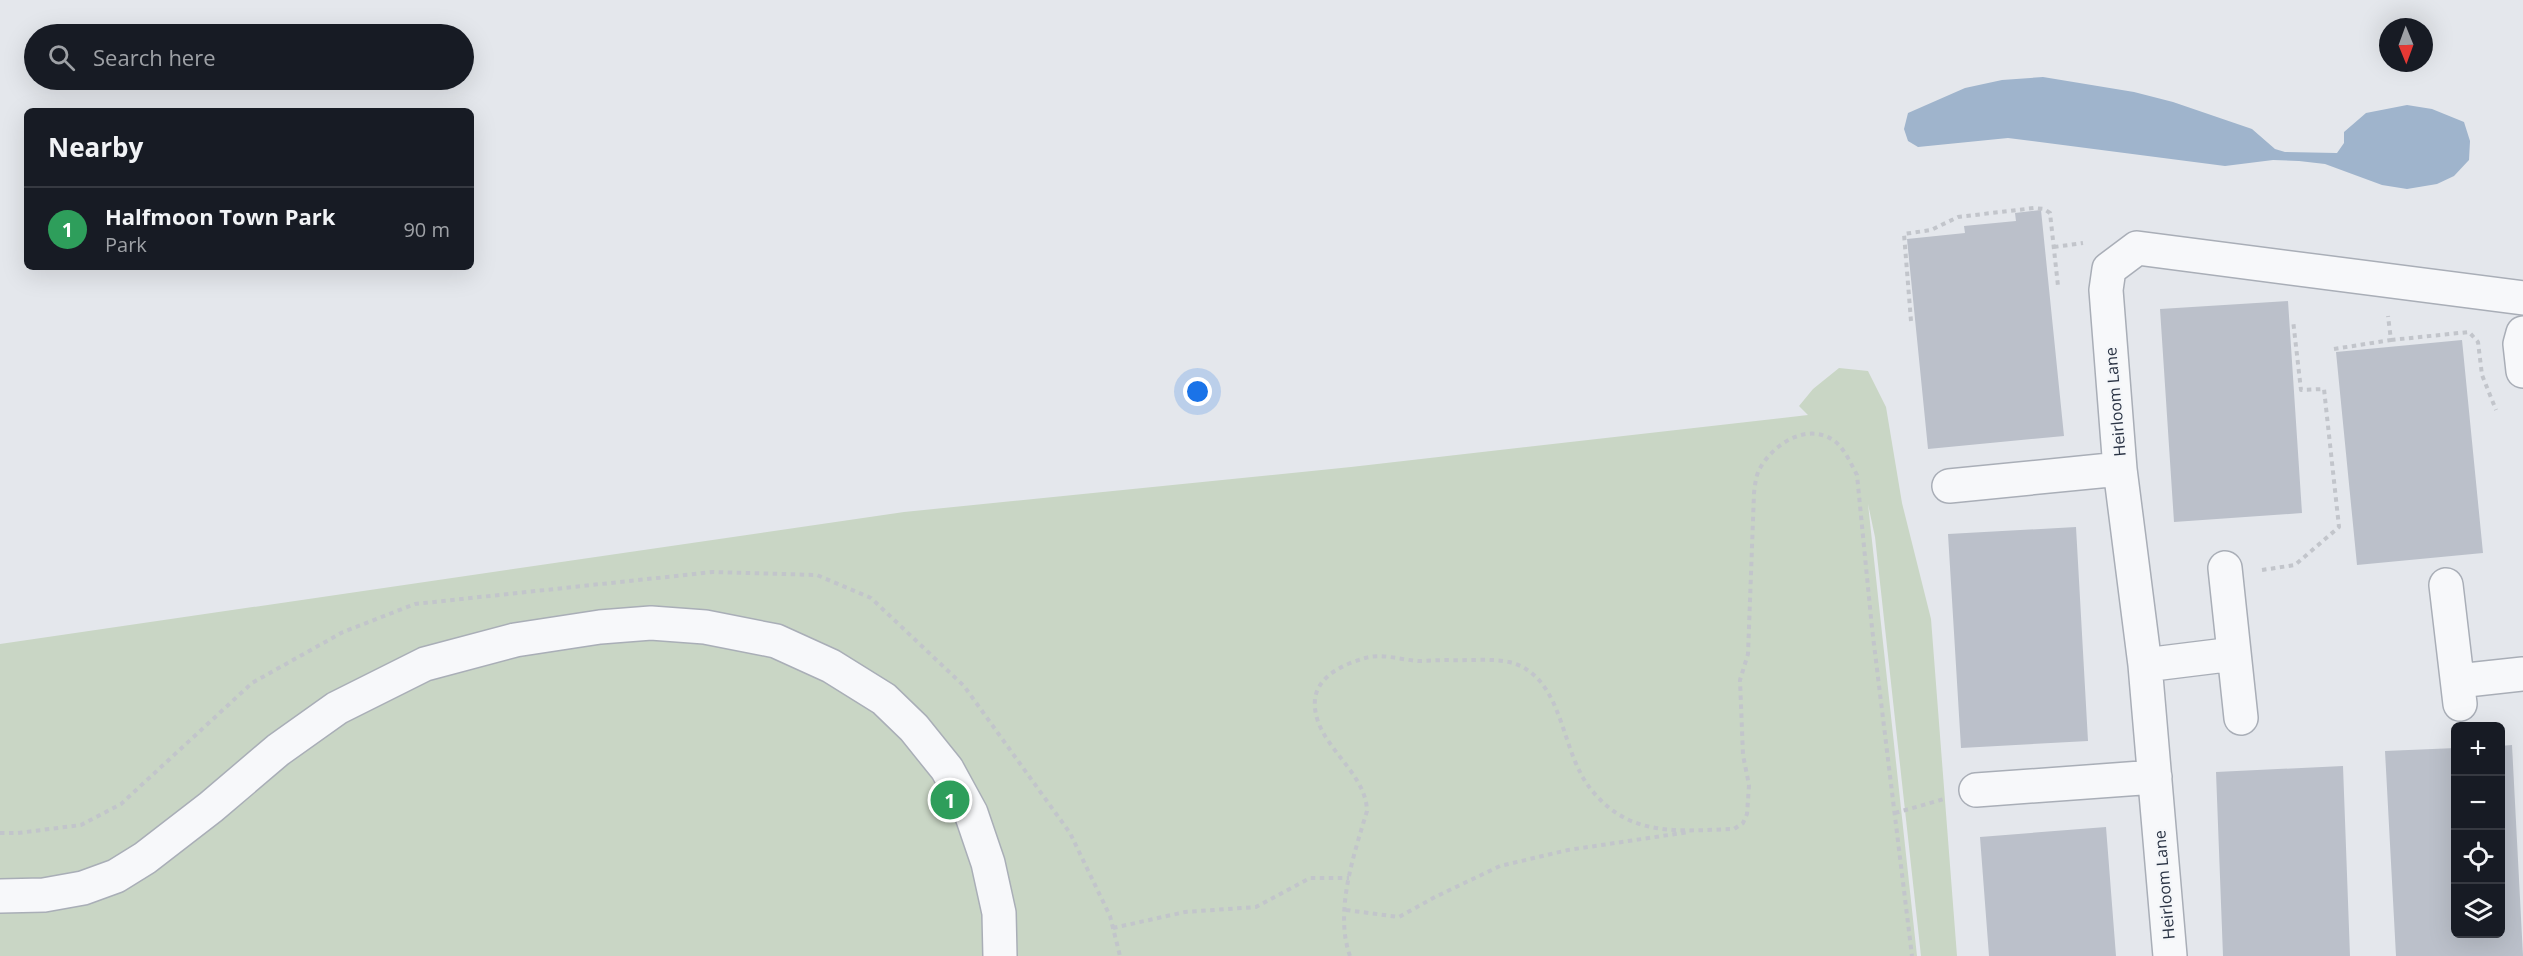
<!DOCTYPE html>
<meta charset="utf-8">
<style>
body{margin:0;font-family:"Open Sans",sans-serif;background:#20242c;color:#f1f3f6}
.controls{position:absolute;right:18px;bottom:18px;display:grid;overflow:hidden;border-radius:9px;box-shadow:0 6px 24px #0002}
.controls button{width:54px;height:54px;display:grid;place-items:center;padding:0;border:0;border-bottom:2px solid #363941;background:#171b24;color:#f1f3f6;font:30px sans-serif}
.compass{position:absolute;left:2379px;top:18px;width:54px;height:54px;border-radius:50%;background:#171b24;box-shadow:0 6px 24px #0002;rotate:179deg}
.you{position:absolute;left:1198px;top:392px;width:21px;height:21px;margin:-15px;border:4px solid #fff;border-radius:50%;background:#1a73e8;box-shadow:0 0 0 9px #1a73e833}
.badge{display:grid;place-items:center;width:39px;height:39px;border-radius:50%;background:#d1495b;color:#fff;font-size:20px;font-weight:700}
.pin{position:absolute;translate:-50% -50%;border:3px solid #fff;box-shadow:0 2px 6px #0006}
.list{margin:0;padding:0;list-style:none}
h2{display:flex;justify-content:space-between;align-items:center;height:78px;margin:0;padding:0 24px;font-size:26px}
h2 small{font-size:20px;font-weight:400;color:#9ea1a6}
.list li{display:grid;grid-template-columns:39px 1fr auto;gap:18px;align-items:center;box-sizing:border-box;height:84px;padding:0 24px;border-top:2px solid #363941}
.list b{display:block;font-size:22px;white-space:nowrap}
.list p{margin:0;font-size:20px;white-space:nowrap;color:#9ea1a6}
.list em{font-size:20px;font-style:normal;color:#9ea1a6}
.icon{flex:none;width:33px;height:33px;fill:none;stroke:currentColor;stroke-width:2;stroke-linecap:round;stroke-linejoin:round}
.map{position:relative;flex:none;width:2523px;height:956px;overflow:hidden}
.search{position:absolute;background:#171b24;box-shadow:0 6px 24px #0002;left:24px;top:24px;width:450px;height:66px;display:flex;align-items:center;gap:15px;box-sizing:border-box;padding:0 21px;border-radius:33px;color:#9ea1a6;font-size:22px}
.panel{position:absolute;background:#171b24;box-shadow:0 6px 24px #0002;left:24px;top:108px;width:450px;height:162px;border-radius:9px}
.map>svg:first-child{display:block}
.green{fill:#c9d6c5}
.water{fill:#9fb4cc}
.building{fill:#bbc0ca}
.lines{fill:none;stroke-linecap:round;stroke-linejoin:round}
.minor-casing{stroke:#a9aeb7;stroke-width:36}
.path{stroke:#c2c5cb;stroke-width:4;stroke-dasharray:4.5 4.5;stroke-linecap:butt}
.minor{stroke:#f7f8fa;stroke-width:33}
.labels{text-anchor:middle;stroke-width:4.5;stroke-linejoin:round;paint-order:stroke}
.street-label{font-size:16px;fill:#2b3445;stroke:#f4f6f9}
</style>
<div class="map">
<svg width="2523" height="956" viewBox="0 0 2523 956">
<rect width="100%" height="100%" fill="#e4e7ec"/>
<path class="green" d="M1839,368L1868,371L1886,407L1902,503L1931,619L1957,956H1921L1875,537L1868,504L1917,956H0V644L904,512L1351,467L1808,415L1799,406L1813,389Z"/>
<path class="water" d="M2043,77L2134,92L2173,102L2252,129L2275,149L2285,152L2337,153L2344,143V132L2366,113L2407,105L2432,109L2464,122L2470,141L2469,160L2454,176L2437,184L2407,189L2382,185L2325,164L2299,161L2273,160L2225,166L2008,138L1918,147L1908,141L1904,129L1908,113L1965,88L2002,80Z"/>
<path class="building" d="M2041,210L2064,436L1928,449L1907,239L1965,233L1964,226L2016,221L2015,213Z
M2288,301L2302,513L2174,522L2160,309Z
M2462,340L2483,553L2357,565L2336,352Z
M2076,527L2088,741L1961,748L1948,534Z
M2512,745L2523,956H2396L2385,751L2456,748V934H2500V746Z
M2343,766L2350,956H2223L2216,772Z
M2106,827L2116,956H1989L1980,837Z"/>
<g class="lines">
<defs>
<path id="minor" d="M2523,333L2520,344L2523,371
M1949,486L2120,469
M2225,568L2241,718
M2446,585L2460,704
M2145,665L2234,654
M2458,681L2523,674
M1976,790L2155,777
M0,896L44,895L83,888L116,876L145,858L211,807L278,750L337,708L425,664L515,640L600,627L651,623L705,627L776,641L831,666L884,699L914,728L947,769L971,813L988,863L999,913L1000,956
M2170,956L2145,665L2120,469L2106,290L2109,269L2137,248L2523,298"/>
</defs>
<use href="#minor" class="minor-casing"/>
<path class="path" d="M2054,247L2083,243
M1911,321L1904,234L1931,230L1958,217L2034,208L2044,209L2050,213L2058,286
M2391,340L2469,332L2478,342L2482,375L2496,410
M2334,349L2391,340L2388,316
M2262,570L2295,565L2339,527L2324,389L2301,390L2293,320
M1895,813L1944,799
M0,833H18L81,825L121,804L252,683L343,632L415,604L713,572L817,575L871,598L964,686L1070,833L1110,916L1120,956
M1346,910L1399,917L1435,897L1500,866L1568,850L1689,832
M1113,928L1185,912L1256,907L1310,878H1349
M1350,956C1334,912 1354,854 1367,811C1366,769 1311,743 1315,699C1318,675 1345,664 1365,658C1382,653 1401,660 1419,661C1428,661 1437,660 1446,660C1464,661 1492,658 1509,662C1558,674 1560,734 1580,772C1588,789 1606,808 1623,817C1656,835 1697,830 1734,829L1743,823L1747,814L1749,785L1743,755L1740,680L1748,654L1754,493C1755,485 1756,476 1759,470C1772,445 1806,422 1833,440C1844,447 1851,464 1857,475L1872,628L1912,956"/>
<use href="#minor" class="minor"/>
</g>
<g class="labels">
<g class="street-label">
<text transform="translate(2115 402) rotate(-95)" y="6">Heirloom Lane</text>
<text transform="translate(2164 885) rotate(-95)" y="6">Heirloom Lane</text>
</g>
</g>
</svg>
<div class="controls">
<button>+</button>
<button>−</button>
<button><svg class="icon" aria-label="locate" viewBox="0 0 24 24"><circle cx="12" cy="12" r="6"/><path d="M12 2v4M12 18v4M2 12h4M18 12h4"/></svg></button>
<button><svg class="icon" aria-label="layers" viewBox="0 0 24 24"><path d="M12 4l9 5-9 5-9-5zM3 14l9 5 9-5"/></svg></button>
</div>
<svg class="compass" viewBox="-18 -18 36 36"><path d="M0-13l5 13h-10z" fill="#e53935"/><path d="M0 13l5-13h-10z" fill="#9ea1a6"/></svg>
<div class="you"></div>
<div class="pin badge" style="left:950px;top:800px;background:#2e9e5b">1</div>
<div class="search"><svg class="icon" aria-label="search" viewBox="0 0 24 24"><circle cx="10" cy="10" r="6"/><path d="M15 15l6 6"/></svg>Search here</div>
<section class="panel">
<h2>Nearby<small></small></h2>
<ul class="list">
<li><span class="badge" style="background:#2e9e5b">1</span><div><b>Halfmoon Town Park</b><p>Park</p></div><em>90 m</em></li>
</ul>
</section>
</div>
